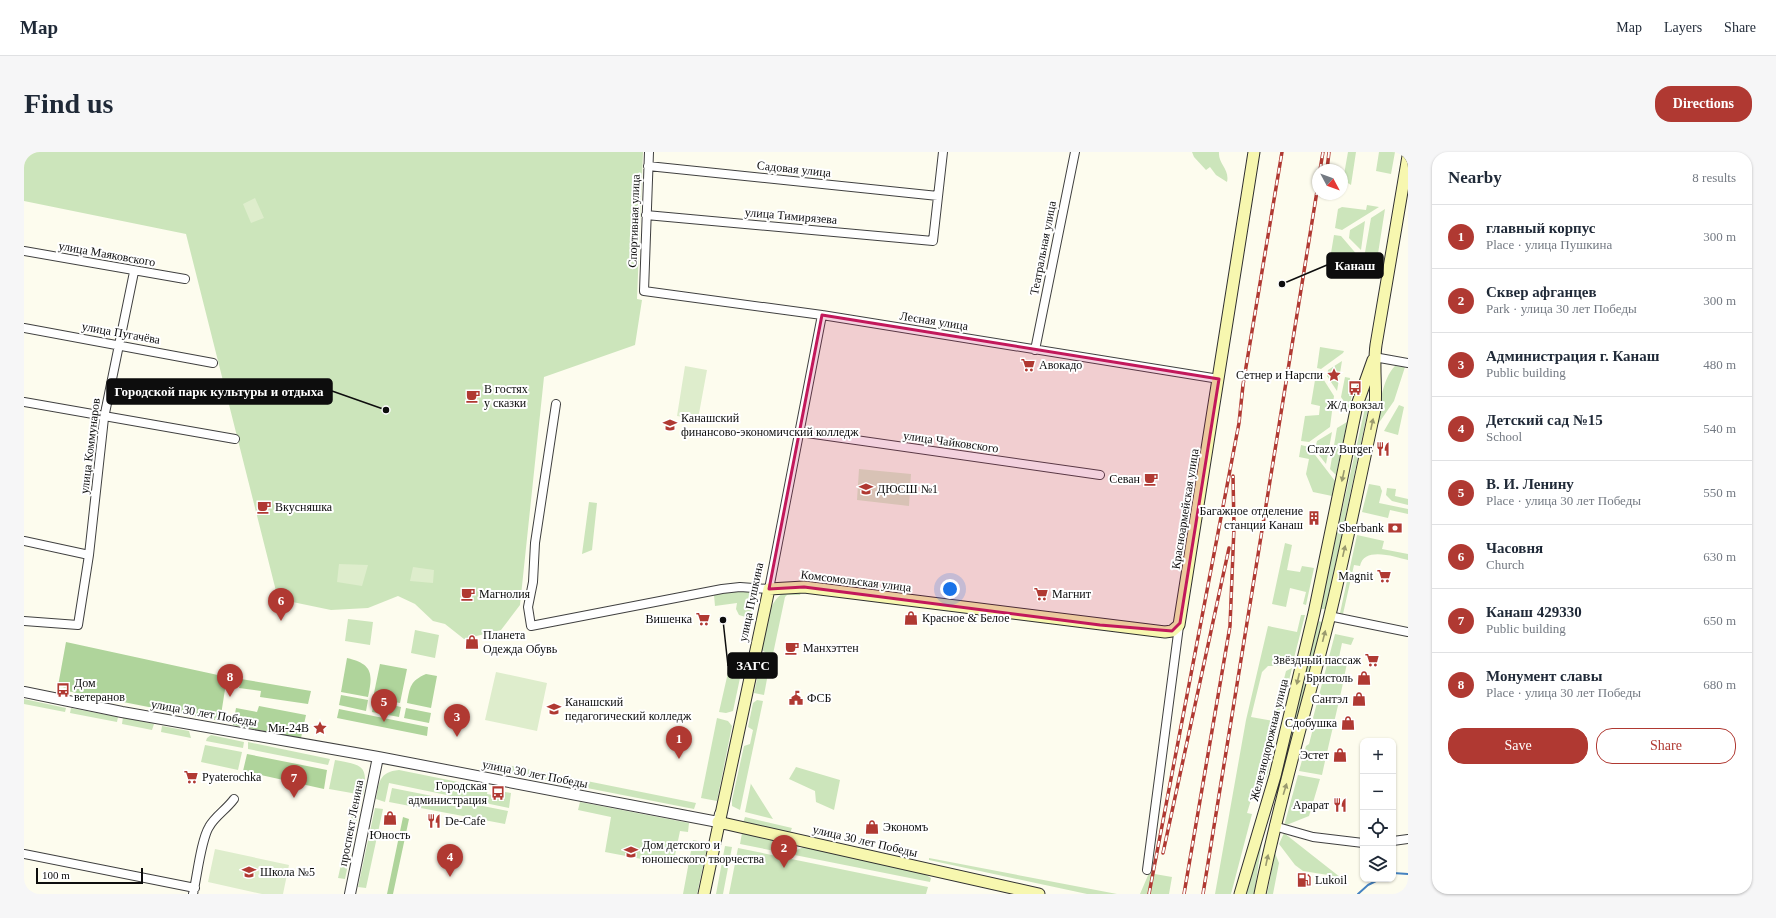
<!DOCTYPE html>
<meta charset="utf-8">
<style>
body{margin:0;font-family:Georgia,serif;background:#f6f6f7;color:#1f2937}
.controls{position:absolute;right:12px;bottom:12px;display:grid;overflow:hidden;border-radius:8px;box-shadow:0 1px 3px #0004}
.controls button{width:36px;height:36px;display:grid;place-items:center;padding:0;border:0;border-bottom:1px solid #e0e1e3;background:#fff;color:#1f2937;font:20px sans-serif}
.compass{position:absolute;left:1288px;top:12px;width:36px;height:36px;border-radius:50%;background:#fff;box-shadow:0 1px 3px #0004;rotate:131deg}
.scale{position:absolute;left:12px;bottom:10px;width:107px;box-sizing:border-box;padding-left:4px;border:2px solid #0d0d0d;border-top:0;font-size:11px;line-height:14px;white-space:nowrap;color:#0d0d0d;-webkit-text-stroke:3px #fff;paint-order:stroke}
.you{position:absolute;left:926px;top:437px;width:14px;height:14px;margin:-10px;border:3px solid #fff;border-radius:50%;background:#1a73e8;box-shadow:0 0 0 6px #1a73e833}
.badge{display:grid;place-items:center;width:26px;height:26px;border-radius:50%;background:#b03932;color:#fff;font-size:13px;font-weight:700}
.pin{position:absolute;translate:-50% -33px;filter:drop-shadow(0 1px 2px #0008)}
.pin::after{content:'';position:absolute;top:21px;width:14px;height:12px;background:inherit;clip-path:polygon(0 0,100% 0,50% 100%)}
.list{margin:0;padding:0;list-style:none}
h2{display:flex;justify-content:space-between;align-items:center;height:52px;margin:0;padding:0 16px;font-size:17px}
h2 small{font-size:13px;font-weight:400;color:#747a83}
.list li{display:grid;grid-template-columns:26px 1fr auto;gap:12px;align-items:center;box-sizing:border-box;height:64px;padding:0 16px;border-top:1px solid #e0e1e3}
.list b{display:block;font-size:15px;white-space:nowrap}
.list p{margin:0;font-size:13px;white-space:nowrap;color:#747a83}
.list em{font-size:13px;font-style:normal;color:#747a83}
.actions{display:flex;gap:8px;padding:12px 16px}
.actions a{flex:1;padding:9px 0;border:1px solid #b03932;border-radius:16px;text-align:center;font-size:14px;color:#b03932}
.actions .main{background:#b03932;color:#fff}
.icon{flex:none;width:22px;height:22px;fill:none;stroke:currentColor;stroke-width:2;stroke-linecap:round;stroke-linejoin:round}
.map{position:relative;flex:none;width:1384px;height:742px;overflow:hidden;border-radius:16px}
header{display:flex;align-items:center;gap:24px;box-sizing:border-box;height:56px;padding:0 20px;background:#fff;border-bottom:1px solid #e0e1e3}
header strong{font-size:19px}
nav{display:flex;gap:22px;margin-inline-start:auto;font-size:14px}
.intro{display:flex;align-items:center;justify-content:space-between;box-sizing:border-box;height:96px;padding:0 24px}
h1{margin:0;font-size:28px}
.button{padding:10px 18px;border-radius:16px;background:#b03932;color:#fff;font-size:14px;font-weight:700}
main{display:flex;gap:24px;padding:0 24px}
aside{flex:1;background:#fff;border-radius:16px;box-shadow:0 1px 3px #0004}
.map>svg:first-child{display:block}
.green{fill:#cce5bb}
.forest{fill:#afd49b}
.pitch{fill:#deedcc}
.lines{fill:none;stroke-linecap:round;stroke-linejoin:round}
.stream{stroke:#4582c0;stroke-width:2}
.minor-casing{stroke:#404040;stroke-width:10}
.tertiary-casing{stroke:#404040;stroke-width:12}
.secondary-casing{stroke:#2f2f2f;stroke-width:13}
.minor{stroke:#fff;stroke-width:8}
.tertiary{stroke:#fff;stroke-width:10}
.secondary{stroke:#f7f7af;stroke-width:11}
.rail-casing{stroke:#b03932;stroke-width:3.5}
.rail{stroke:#fff;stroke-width:2;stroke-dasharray:6;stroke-linecap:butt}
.oneway{fill:#99996e}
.marked{fill:#c2185b;fill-opacity:0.2;stroke:#c2185b;stroke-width:3;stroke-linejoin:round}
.labels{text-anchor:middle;stroke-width:4;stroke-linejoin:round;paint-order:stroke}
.street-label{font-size:12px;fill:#0d0d0d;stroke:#fff}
.poi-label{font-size:12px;fill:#0d0d0d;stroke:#fff;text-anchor:start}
.leader{fill:none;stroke:#0d0d0d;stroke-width:1.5}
.callout-dot{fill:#0d0d0d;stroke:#fff;stroke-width:1.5}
.callout{fill:#0d0d0d;stroke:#0d0d0d;stroke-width:1.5}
.callout-label{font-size:13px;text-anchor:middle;font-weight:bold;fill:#fff}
</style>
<header>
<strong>Map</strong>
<nav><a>Map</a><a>Layers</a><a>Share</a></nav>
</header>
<div class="intro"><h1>Find us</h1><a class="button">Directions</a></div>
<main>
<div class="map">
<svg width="1384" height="742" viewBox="0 0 1384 742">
<rect width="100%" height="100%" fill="#fdfcee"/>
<path class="green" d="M0,0H619L613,147L618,148L611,193L520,225L496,453L477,478L440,487L421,472L409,469L391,452L374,444L344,456L307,458L254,447L162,82L0,49Z
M1168,0H1195C1194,12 1206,17 1203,30L1192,23L1186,15L1182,18L1170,5Z
M1324,0H1332L1327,33L1319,28Z
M1355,0H1371L1367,22L1352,19Z
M1343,53L1355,55L1318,78L1311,76L1314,57L1318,55L1342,58Z
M1361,57L1353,108L1340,106L1347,66Z
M1341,69L1337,98L1325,86L1326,78Z
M1310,83L1317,84L1335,105L1307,101Z
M1296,195L1320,199L1319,201L1297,217L1293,216Z
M1318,209L1313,239L1303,224L1304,218Z
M1371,214L1381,215L1370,249L1352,275C1356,257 1357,228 1371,214Z
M1292,222H1296L1310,244L1306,275L1285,290L1277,289L1281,264L1295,263L1296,254L1287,252Z
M1321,225L1326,226L1324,241L1328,242L1325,257L1317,245Z
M1343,247L1346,248L1302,457H1296Z
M1375,253L1380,255L1374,283L1360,279Z
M1323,270L1312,323L1306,317L1313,276Z
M1308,280L1302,312L1291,298L1293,289Z
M1277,293L1285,295L1311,329L1308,344L1289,340L1282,322L1285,307L1275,305Z
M1345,332L1356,334L1358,339L1355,351L1384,357V362L1366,358L1364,366L1338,360Z
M1363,336L1372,337L1371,344L1384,347V353L1368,349L1362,343Z
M565,350L573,351L568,398L558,402Z
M1333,383L1360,389L1358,397L1384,402V408C1371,405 1340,394 1336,414L1330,413L1319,462L1316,461Z
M1261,391L1268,393L1263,418L1276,420L1278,414L1290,416L1282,453L1279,452L1282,440L1266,436L1262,455L1248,452Z
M730,436L734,442L725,466L715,463L712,457L713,451L691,454L690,443Z
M761,440H777L776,443H763L761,445L749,502L742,501L738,498C742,478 742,450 761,440Z
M1277,463H1281L1269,510L1262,509L1257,514H1244L1238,520L1227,565L1255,570L1243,624L1232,648H1227L1223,661L1228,662L1207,742H1191L1222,568L1244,474L1273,480Z
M324,467L349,470L346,493L321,489Z
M1294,469L1298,470L1262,620H1258Z
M391,478L415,483L411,506L387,501Z
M1311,482L1330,486L1327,493L1318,491L1314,510L1323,511C1316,549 1306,585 1298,623L1275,619L1282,594L1285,592L1291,569L1289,566Z
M708,503L719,505L718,507H712L708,524L716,526L709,559L702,561L695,560Z
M737,509L746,511L740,543L730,541Z
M1268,516L1256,566L1251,563L1262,519Z
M0,547L42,556L41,560L0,552Z
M733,548L739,549L716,658L708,654V648L720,594L726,592L729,578L724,575L729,551Z
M47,556L94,565L93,570L46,561Z
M99,565L130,572L128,578L98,572Z
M693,566L704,569L708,574L693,649L677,646Z
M138,574L165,579L167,586L137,580Z
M187,583L220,590L219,596L182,589L183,586Z
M224,590L306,607L304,613L224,597Z
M181,593L218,600L214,618L177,610Z
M311,608C338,613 345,613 339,643L305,637Z
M464,609L507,618L506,624L462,615Z
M772,615L816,628L810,658L792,650L791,639L765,627Z
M375,618L464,636L463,642L479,645L481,640L487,641L485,656L365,631L361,650L352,647C355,630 355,620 375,618Z
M513,619L672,651L670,657L512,626Z
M1274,623L1296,627L1285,664L1260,674Z
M727,631V632L749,667L721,660Z
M368,636L484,659L481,672L365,650Z
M331,649L334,650L336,653L321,727L314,726Z
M556,650L665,671L664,680L656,679L649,713L581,700L587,665L554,658Z
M351,656L359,657L342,736L334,735Z
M721,665L768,676L766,681L719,671Z
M718,681C726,683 735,684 742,686C757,692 762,705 779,695L899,721L907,726L906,730L716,692Z
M1260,681L1321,729V731L1310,728L1304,723L1279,719L1271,713L1255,692Z
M1239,683L1230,742H1221Z
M669,688L684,691L673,742H659Z
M701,694L708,695L699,742H692Z
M714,696L904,735L902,742H705Z
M1251,701L1255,711L1249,742H1243Z
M905,706L1093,742H1063L905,708Z
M1125,721L1148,725L1145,742H1116Z"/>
<path class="forest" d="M42,490L203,525L196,569L43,539V536L34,534Z
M323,506C349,512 349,522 344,545L317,540Z
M356,512L383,517L376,551L349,546Z
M402,522L413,524L407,556L383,551C386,535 386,529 402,522Z
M217,527L287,539L284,552L236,545L237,539L215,536Z
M317,543L344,548L342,559L315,553Z
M350,549L377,555L375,565L348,560Z
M235,554L282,563L277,586L209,573L212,556L233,560Z
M382,556L407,561L405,571L380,566Z
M315,557L404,575L403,584L313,566Z
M223,602L303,618L300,637L219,619Z
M379,665L385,667L369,742H363Z"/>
<path class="pitch" d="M231,46L240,66L227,71L219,52Z
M661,214L683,218L674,267L653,264Z
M835,317L887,322L885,354L833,348Z
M315,412L344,413L338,434L313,430Z
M389,415L410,418L409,431L386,429Z
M472,520L523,531L513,579L461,568Z
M191,697L265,713L259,742H238L184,730Z"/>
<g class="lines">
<path class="stream" d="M1369,721L1384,722
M1334,742L1344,733L1356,727"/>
<defs>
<path id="minor" d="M625,0L620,139L798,163L1195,227
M624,14L914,44
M622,63L909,89L919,0
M0,99L161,127
M0,176L189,211
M1011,198L1051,0
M1350,205L1384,211
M0,250L211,287
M532,252L511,391L509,430L504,455L507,474L698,437L716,435L745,437L798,163
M776,280L1076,323
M0,389L65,403
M1305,464L1384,480
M0,469L54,473L65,403L80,266L110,120
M1250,674L1289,685L1339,691
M1369,689L1384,687
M0,702L171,736
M1123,718L1155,474
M169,742C173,725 177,688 185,675C191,664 202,658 210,647"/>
<path id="tertiary" d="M0,540L98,560L354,605L694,670L696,662
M326,742L354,605"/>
<path id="secondary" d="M694,670L1015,742
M680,742L745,437L780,435L1141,480L1148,479L1155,473L1230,0
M1216,742L1251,624L1290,461L1333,253L1349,208
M1236,742C1255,649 1282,558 1305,467C1322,397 1336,327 1351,257C1353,236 1349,214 1352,193L1384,4"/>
</defs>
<use href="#minor" class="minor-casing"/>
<use href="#tertiary" class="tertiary-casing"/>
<use href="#secondary" class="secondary-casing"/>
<use href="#minor" class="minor"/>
<use href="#tertiary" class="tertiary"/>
<use href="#secondary" class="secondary"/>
<defs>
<path id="rail" d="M1296,18L1299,0
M1303,18L1305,0
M1139,701L1205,396
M1125,742L1215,271L1219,233L1258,0
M1160,742L1206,474L1210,375L1209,324
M1179,742L1294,33"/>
</defs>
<use href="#rail" class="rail-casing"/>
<use href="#rail" class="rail"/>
</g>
<defs><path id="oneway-solid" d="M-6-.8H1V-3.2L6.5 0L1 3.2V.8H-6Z"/></defs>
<g class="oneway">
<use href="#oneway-solid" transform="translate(1348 272) rotate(-78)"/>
<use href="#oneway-solid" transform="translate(1319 324) rotate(102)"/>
<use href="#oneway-solid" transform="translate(1320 399) rotate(-77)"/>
<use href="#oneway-solid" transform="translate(1300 484) rotate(-76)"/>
<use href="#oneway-solid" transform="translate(1274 527) rotate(103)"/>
<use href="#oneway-solid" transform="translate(1261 637) rotate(-73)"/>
<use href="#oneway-solid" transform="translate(1243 708) rotate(-78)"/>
</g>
<path class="marked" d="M798,163L1195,227L1156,471L1148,479L1076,473L780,435L745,437Z"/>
<defs>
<symbol id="supermarket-bare" viewBox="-9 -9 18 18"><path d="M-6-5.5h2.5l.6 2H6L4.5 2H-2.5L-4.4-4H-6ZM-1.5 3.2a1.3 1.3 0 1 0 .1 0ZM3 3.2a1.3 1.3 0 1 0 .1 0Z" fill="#b03932" stroke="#fff" stroke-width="2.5" paint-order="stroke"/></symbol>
<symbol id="sight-bare" viewBox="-9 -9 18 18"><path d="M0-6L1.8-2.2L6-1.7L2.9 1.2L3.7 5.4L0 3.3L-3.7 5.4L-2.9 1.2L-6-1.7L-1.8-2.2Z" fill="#b03932" stroke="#fff" stroke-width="2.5" paint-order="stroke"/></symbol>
<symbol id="bus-bare" viewBox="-9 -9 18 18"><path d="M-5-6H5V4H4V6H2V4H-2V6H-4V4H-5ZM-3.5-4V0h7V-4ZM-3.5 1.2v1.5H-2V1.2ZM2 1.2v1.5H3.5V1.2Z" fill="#b03932" stroke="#fff" stroke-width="2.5" paint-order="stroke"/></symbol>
<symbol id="cafe-bare" viewBox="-9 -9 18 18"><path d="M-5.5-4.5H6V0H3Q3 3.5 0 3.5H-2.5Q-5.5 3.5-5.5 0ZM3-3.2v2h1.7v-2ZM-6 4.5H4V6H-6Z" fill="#b03932" stroke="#fff" stroke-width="2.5" paint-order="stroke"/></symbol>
<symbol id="university-bare" viewBox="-9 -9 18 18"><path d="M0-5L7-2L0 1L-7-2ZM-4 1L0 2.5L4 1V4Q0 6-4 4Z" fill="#b03932" stroke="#fff" stroke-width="2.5" paint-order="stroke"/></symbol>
<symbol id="restaurant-bare" viewBox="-9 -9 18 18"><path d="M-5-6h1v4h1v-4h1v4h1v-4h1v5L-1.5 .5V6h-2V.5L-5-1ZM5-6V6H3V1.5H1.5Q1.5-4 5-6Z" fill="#b03932" stroke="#fff" stroke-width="2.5" paint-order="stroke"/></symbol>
<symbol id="school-bare" viewBox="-9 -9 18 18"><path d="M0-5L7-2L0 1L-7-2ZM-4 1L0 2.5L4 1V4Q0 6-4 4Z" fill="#b03932" stroke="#fff" stroke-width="2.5" paint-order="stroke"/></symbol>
<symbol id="building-bare" viewBox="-9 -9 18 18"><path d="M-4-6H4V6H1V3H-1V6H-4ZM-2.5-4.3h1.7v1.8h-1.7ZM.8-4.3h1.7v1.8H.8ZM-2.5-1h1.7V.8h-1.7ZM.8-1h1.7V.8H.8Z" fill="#b03932" stroke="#fff" stroke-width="2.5" paint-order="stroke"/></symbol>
<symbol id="bank-bare" viewBox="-9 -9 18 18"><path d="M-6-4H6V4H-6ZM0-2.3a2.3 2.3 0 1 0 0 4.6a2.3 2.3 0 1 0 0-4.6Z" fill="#b03932" stroke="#fff" stroke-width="2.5" paint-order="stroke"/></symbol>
<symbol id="shop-bare" viewBox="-9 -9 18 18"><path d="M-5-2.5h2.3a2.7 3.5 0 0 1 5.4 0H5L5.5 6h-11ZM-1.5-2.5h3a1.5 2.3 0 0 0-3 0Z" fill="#b03932" stroke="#fff" stroke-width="2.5" paint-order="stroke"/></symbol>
<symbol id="civic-bare" viewBox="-9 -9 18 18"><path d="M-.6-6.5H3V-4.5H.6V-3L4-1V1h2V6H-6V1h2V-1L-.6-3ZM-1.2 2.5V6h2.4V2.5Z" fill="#b03932" stroke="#fff" stroke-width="2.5" paint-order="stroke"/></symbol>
<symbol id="fuel-bare" viewBox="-9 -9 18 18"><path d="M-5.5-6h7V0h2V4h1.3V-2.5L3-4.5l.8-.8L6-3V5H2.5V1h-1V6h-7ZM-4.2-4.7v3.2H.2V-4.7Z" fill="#b03932" stroke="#fff" stroke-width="2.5" paint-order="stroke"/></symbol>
</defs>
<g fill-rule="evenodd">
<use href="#supermarket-bare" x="994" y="203" width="20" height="20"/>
<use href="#sight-bare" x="1300" y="213" width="20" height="20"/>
<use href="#bus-bare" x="1321" y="226" width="20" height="20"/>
<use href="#cafe-bare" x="439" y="234" width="20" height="20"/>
<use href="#university-bare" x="636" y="263" width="20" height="20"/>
<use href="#restaurant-bare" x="1349" y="287" width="20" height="20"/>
<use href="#cafe-bare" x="1117" y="317" width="20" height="20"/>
<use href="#school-bare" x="832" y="327" width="20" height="20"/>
<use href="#cafe-bare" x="230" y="345" width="20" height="20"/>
<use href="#building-bare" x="1280" y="356" width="20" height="20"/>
<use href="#bank-bare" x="1361" y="366" width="20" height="20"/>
<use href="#supermarket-bare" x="1350" y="414" width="20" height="20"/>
<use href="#cafe-bare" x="434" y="432" width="20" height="20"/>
<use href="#supermarket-bare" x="1007" y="432" width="20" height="20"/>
<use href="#shop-bare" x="877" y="456" width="20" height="20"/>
<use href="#supermarket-bare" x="669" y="457" width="20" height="20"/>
<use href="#shop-bare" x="438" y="480" width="20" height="20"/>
<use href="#cafe-bare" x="758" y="486" width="20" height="20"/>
<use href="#supermarket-bare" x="1338" y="498" width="20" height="20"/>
<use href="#shop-bare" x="1330" y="516" width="20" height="20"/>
<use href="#bus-bare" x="29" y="528" width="20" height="20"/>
<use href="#civic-bare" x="762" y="536" width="20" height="20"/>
<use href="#shop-bare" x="1325" y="537" width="20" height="20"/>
<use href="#university-bare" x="520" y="547" width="20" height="20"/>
<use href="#shop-bare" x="1314" y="561" width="20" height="20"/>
<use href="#sight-bare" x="286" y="566" width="20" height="20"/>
<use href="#shop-bare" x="1306" y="593" width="20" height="20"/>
<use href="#supermarket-bare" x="157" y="615" width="20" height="20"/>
<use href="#bus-bare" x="464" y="631" width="20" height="20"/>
<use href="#restaurant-bare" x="1306" y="643" width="20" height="20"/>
<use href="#shop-bare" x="356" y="656" width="20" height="20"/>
<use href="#restaurant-bare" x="400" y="659" width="20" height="20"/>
<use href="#shop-bare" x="838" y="665" width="20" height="20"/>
<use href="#school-bare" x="597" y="690" width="20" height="20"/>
<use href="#school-bare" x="215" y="710" width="20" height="20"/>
<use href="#fuel-bare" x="1270" y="718" width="20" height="20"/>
</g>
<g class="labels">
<g class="street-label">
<text transform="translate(770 17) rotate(6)" y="4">Садовая улица</text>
<text transform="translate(767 64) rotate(5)" y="4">улица Тимирязева</text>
<text transform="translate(610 69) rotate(-88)" y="4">Спортивная улица</text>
<text transform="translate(1019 96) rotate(-79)" y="4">Театральная улица</text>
<text transform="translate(83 102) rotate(10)" y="4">улица Маяковского</text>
<text transform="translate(910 169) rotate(9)" y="4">Лесная улица</text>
<text transform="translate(97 181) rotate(10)" y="4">улица Пугачёва</text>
<text transform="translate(927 290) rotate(8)" y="4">улица Чайковского</text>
<text transform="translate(66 294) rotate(-83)" y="4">улица Коммунаров</text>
<text transform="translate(1161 357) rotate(-81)" y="4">Красноармейская улица</text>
<text transform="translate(832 429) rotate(7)" y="4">Комсомольская улица</text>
<text transform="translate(727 450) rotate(-78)" y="4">улица Пушкина</text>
<text transform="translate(180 561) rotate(10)" y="4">улица 30 лет Победы</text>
<text transform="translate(1245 588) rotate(-76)" y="4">Железнодорожная улица</text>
<text transform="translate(511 622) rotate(11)" y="4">улица 30 лет Победы</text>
<text transform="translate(327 671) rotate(-79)" y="4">проспект Ленина</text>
<text transform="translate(841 689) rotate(13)" y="4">улица 30 лет Победы</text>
</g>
<g class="poi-label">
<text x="1015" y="217">Авокадо</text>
<text x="1299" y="227" text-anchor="end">Сетнер и Нарспи</text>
<text x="460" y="241">В гостях<tspan x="460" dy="14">у сказки</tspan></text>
<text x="1331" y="257" text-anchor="middle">Ж/д вокзал</text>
<text x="657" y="270">Канашский<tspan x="657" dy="14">финансово-экономичский колледж</tspan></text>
<text x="1348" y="301" text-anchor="end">Crazy Burger</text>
<text x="1116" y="331" text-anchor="end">Севан</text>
<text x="853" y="341">ДЮСШ №1</text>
<text x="251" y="359">Вкусняшка</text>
<text x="1279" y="363" text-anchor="end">Багажное отделение<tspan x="1279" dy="14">станции Канаш</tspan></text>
<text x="1360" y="380" text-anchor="end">Sberbank</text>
<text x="1349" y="428" text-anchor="end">Magnit</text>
<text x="455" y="446">Магнолия</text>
<text x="1028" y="446">Магнит</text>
<text x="898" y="470">Красное &amp; Белое</text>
<text x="668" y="471" text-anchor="end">Вишенка</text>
<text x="459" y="487">Планета<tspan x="459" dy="14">Одежда Обувь</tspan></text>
<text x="779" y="500">Манхэттен</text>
<text x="1337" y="512" text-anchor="end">Звёздный пассаж</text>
<text x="1329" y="530" text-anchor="end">Бристоль</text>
<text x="50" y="535">Дом<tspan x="50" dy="14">ветеранов</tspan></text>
<text x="783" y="550">ФСБ</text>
<text x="1324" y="551" text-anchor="end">Сантэл</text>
<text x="541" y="554">Канашский<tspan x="541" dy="14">педагогический колледж</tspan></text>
<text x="1313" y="575" text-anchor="end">Сдобушка</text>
<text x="285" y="580" text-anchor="end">Ми-24В</text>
<text x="1305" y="607" text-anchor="end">Эстет</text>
<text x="178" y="629">Pyaterochka</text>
<text x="463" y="638" text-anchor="end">Городская<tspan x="463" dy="14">администрация</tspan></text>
<text x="1305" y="657" text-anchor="end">Арарат</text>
<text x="421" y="673">De-Cafe</text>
<text x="859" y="679">Экономъ</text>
<text x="366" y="687" text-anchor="middle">Юность</text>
<text x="618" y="697">Дом детского и<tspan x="618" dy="14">юношеского творчества</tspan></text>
<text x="236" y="724">Школа №5</text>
<text x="1291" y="732">Lukoil</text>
</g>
</g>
<path class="leader" d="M1258 132L1303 113M362 258L308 239M699 468L704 514"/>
<g class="callout-dot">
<circle cx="1258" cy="132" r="4"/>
<circle cx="362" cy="258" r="4"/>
<circle cx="699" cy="468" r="4"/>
</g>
<g class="callout">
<rect x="1303" y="101" width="56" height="25" rx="4"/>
<rect x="83" y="227" width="225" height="25" rx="4"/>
<rect x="704" y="501" width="49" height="25" rx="4"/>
</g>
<g class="callout-label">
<text x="1331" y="118">Канаш</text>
<text x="195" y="244">Городской парк культуры и отдыха</text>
<text x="729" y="518">ЗАГС</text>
</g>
</svg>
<div class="controls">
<button>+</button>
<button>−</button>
<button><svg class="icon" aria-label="locate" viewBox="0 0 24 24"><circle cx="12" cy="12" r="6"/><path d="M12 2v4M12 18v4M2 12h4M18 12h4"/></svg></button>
<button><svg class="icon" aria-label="layers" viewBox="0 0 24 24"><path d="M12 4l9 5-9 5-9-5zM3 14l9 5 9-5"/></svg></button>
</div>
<svg class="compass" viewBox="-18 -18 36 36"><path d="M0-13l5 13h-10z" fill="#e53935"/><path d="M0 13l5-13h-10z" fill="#747a83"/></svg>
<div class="scale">100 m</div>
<div class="you"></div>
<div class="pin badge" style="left:655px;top:607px">1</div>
<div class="pin badge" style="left:760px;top:716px">2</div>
<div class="pin badge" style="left:433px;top:585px">3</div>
<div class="pin badge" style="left:426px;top:725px">4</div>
<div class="pin badge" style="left:360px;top:570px">5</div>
<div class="pin badge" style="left:257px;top:469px">6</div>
<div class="pin badge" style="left:270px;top:646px">7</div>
<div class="pin badge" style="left:206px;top:545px">8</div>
</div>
<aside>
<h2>Nearby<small>8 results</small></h2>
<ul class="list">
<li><span class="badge">1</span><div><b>главный корпус</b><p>Place · улица Пушкина</p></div><em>300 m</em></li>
<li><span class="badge">2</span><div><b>Сквер афганцев</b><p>Park · улица 30 лет Победы</p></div><em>300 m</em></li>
<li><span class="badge">3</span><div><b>Администрация г. Канаш</b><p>Public building</p></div><em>480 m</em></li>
<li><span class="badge">4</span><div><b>Детский сад №15</b><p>School</p></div><em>540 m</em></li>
<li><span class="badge">5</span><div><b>В. И. Ленину</b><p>Place · улица 30 лет Победы</p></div><em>550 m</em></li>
<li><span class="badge">6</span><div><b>Часовня</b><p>Church</p></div><em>630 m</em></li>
<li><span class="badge">7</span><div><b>Канаш 429330</b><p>Public building</p></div><em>650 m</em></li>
<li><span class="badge">8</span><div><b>Монумент славы</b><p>Place · улица 30 лет Победы</p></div><em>680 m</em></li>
</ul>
<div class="actions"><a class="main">Save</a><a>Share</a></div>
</aside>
</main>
